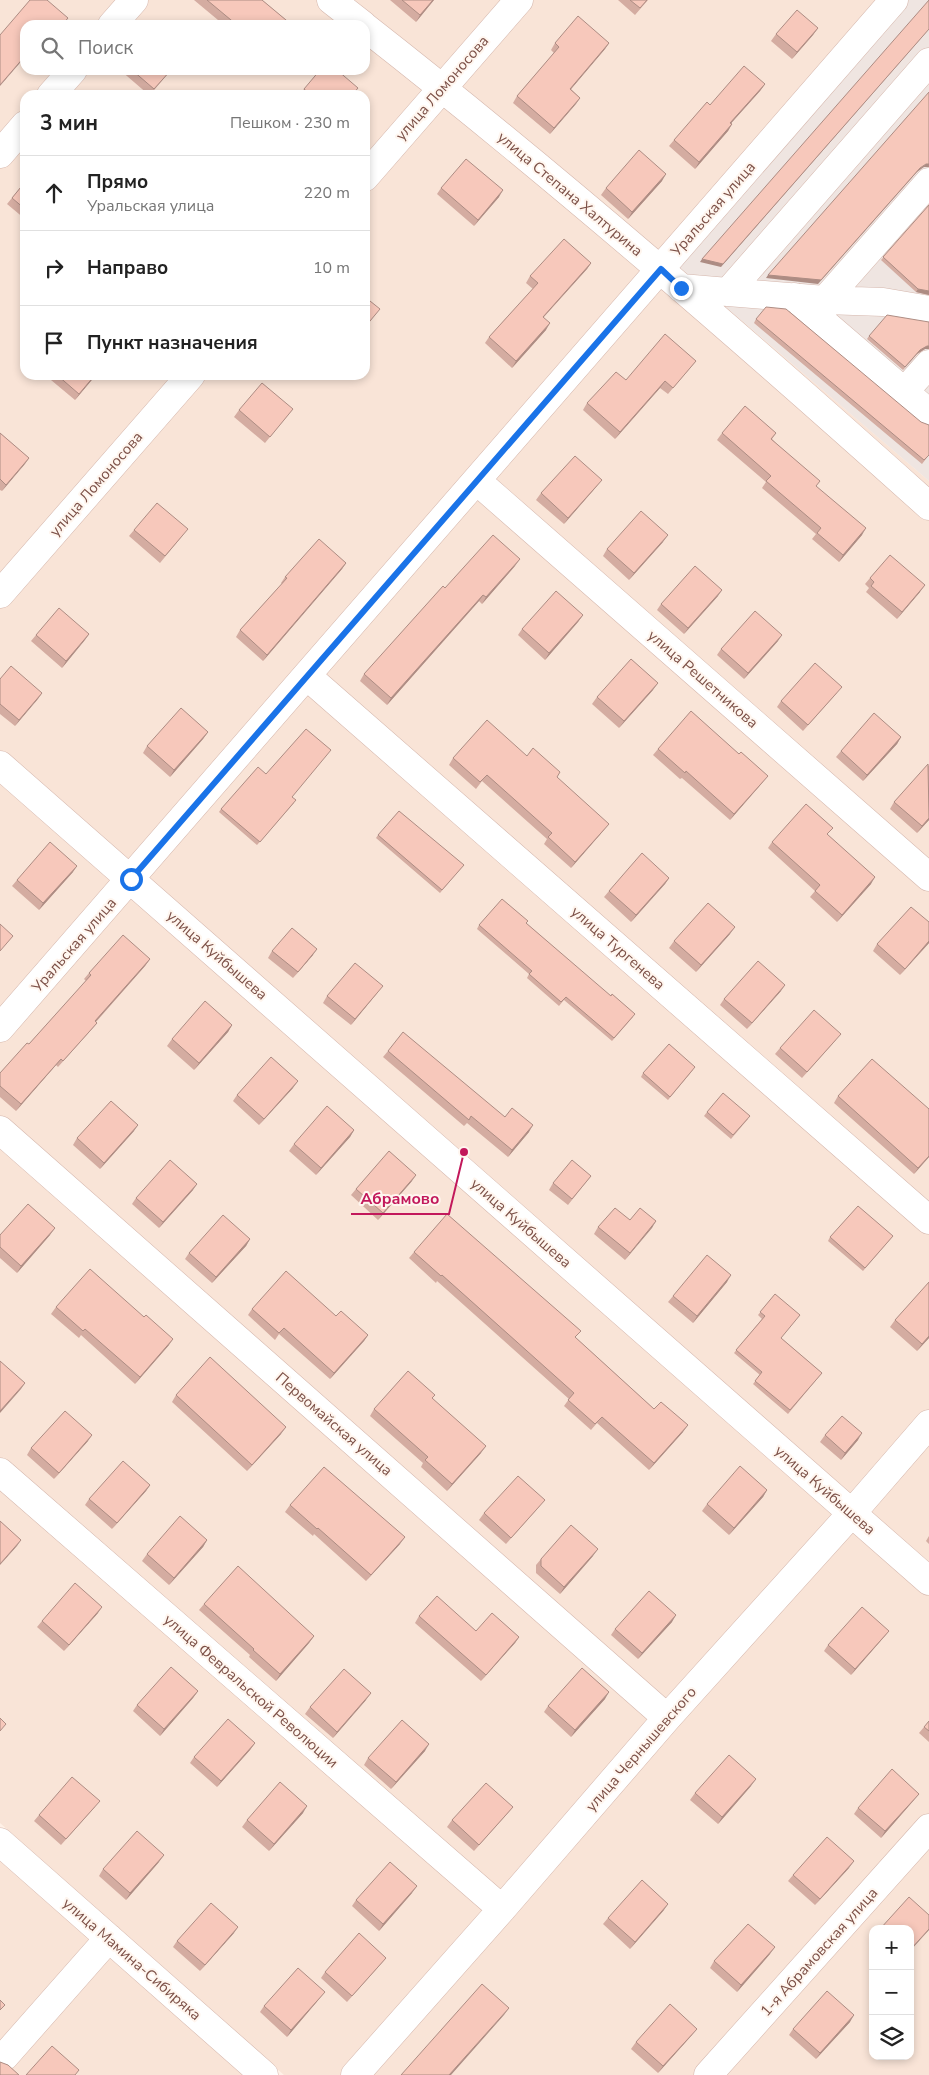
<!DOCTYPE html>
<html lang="ru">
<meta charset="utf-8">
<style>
body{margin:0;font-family:"Nunito Sans",sans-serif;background:#f6f6f6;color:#222}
.controls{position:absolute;right:15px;bottom:15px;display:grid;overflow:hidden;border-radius:10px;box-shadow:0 2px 8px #0003}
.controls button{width:45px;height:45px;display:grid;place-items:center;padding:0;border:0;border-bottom:1px solid #e0e0e0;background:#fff;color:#222;font:25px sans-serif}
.stop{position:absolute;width:15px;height:15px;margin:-11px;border:4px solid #1a73e8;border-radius:50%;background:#fff}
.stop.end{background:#1a73e8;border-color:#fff;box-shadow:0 1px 5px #0008}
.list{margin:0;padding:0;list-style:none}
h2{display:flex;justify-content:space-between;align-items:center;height:65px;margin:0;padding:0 20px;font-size:21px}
h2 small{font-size:16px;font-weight:400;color:#767676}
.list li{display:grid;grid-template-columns:32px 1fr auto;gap:15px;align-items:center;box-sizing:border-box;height:75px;padding:0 20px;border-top:1px solid #e0e0e0}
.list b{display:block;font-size:19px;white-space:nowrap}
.list p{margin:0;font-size:16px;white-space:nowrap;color:#767676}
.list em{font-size:16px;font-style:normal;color:#767676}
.icon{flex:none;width:28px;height:28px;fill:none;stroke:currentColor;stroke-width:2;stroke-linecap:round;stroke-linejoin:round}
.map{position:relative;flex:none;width:929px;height:2075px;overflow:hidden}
.search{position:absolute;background:#fff;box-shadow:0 2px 8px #0003;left:20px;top:20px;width:350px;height:55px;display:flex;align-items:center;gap:12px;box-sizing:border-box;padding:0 18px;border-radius:15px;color:#767676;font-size:19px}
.panel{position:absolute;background:#fff;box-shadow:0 2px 8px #0003;left:20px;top:90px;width:350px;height:290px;border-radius:15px}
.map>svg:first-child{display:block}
.residential{fill:#f9e4d7;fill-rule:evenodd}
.industrial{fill:#efe5e1}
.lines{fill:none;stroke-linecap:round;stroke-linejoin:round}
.minor-casing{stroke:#d5b7ad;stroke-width:29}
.minor{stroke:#fff;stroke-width:28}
.wall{fill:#d4aca1}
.shaded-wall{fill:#ad8c83}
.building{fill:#f7c8bb;stroke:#ad8c83}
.route{stroke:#1a73e8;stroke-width:6}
.labels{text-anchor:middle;stroke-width:4;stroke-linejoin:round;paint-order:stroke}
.street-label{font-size:15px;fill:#7c5047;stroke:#fff6ef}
.leader{fill:none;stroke:#c2185b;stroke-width:2}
.callout-dot{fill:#c2185b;stroke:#fff6ef;stroke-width:2}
.callout-label{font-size:16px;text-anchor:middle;font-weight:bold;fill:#c2185b;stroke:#fff6ef;stroke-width:4;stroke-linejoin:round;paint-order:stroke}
</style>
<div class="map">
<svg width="929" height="2075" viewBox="0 0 929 2075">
<rect width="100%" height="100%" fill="#fff1e7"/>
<path class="residential" d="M0,0H905L678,266L929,481V2075H284L0,1823ZM25,25H365V70H25ZM25,95H365V375H25ZM873,1929H910V2056H873Z
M0,1858L244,2075H0Z"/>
<path class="industrial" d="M905,0H929V481L678,266Z"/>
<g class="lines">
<defs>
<path id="minor" d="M331,0L363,25
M112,25L134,0
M365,27C559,179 745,341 929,506
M51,95L73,70
M0,154L25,125
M365,177L519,0
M681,288L728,292L929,62
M728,292L825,300L883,302L929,310
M794,297L929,413
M825,300L929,182
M904,392L929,364
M477,481L929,877
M0,594L191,375
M307,676L929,1220
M0,765L929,1581
M0,1028L894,0
M0,1130L667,1718
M0,1472L502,1909
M0,1842L264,2075
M5,2056L109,1938
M355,2075L502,1909L667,1718L851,1514L929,1424
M708,2075L929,1828"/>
</defs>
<use href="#minor" class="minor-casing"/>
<use href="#minor" class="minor"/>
</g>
<path class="wall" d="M194,0H262L292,25H224Z
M390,0H434L416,22Z
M618,0H648L635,15Z
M818,28L813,35L792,59L771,41L776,34Z
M555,43H609L605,49L571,89L580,98L550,134L513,103L517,96L554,53L551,50Z
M120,70H171L150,95H149Z
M765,84L760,91L731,123L732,124L728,131L695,169L669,146L674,140L710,105Z
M304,89L353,95H299Z
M662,181L628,219L601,195L606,188Z
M25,182V219L7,204Z
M441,188L499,197L474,226L437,194Z
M929,205V295L916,292L881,260Z
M591,263L587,269L544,317L546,330L512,368L485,343L489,337L533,289L526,283L530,276Z
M756,319L929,455L922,464L754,323Z
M929,322V349H925L917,354L903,370L867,339L869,336Z
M696,361L668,394L660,388L615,439L583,410L587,403Z
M45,375H96L75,400Z
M293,409L265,443L234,417L239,410Z
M0,433L29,458L2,491L0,490Z
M722,433H776L772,439L862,535L839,562L812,539L816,534L762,488L766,482L717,440Z
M597,486L564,524L536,500L541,493Z
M134,530L183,535L160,563L129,536Z
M663,542L629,580L603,556L607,549Z
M346,563L342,569L263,661L236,637L240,630L282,584L281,583L285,577Z
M515,566L482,604L479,601L387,705L360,681L364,674L445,588Z
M870,578L920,592L897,619L866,592L869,588L865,584Z
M718,596L684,634L657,610L661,604Z
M583,615L578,622L545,660L518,635L522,629Z
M89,634L62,668L31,641L36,635Z
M778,641L744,679L717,655L721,649Z
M0,679L42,693L15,726L0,714Z
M653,690L619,728L592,704L597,697Z
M837,693L803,731L777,707L781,701Z
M208,732L203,739L170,777L143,753L147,746Z
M901,737L897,744L863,781L836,757L841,751Z
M658,749L763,782L730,820L682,778L680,779L653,755Z
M527,756L557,777L604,830L571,868L544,844L547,839L482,781L476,789L449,765L453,758Z
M929,765V820L917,833L890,809L894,802Z
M292,797L294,803L257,845L219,812L221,809Z
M378,835L461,868L440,893L376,838Z
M828,835L871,884L837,922L810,897L815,891L768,848L772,842Z
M73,872L39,910L12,886L17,880Z
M669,878L665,884L631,922L604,897L609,891Z
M929,922V943L900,975L873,951L877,944Z
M526,923L633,1017L612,1041L564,1000L559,1006L527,978L529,974L477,929L479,925Z
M730,934L696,972L669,948L674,941Z
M272,951L313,955L293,978L268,958Z
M150,959L145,966L96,1022L97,1023L92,1029L58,1067L56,1065L16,1111L0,1097V1073L29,1044L86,981L84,979L89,973Z
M781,991L747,1029L720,1005L724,999Z
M378,992L351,1025L323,1003L327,996Z
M232,1025L228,1032L194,1070L167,1046L172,1039Z
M836,1040L802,1078L775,1054L780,1048Z
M388,1051L505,1117L529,1132L508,1157L467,1123L464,1126L383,1057Z
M693,1070L668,1100L641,1077L643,1073Z
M293,1088L259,1125L233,1101L237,1095Z
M838,1096L929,1157L914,1174L834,1103Z
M707,1112L748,1119L731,1139L704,1116Z
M354,1130L350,1137L316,1175L289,1151L294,1144Z
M134,1131L100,1169L73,1145L77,1138Z
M591,1176L568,1205L549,1190L553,1183Z
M412,1181L378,1220L351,1195L356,1189Z
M193,1190L159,1228L132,1204L136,1198Z
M630,1220L656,1221L625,1260L594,1234L598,1227Z
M0,1235H50L17,1273L0,1258Z
M893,1236L863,1271L828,1241L830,1237Z
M250,1239L246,1246L212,1283L185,1259L189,1253Z
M414,1252L576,1338L654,1409L683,1432L649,1470L597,1423L591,1430L564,1406L569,1399L437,1281L436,1283L409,1258Z
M727,1282L693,1323L668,1302L673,1296Z
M929,1283V1338L917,1351L890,1327L895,1320Z
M775,1294L781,1338L822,1373L788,1414L753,1384L760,1375L734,1353L762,1319L758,1315Z
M56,1307L169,1345L135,1384L81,1335L79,1338L51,1314Z
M252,1309L336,1316L368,1335L364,1341L330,1379L279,1334L275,1340L248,1315Z
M176,1395L281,1434L247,1471L172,1402Z
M433,1399L481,1453L447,1491L421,1467L423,1463L370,1416L374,1409Z
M825,1435L858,1440L841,1460L820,1442Z
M88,1441L54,1479L27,1455L31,1448Z
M150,1485L146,1491L112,1529L85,1505L89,1499Z
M767,1490L763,1497L729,1535L702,1511L707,1504Z
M290,1505L400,1544L366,1581L314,1534L313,1536L285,1512Z
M540,1506L506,1544L479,1520L484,1513Z
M929,1536V1544L926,1541Z
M207,1540L203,1547L169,1585L142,1561L147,1554Z
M593,1556L560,1594L536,1573V1565L541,1559Z
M204,1604L314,1636L309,1643L276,1681L249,1657L250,1655L199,1610Z
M98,1613L64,1651L37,1627L42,1621Z
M419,1616L476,1631L519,1637L515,1643L481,1681L415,1623Z
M672,1622L638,1659L611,1635L615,1629Z
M889,1631L884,1637L851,1675L824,1651L828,1645Z
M198,1691L193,1698L160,1736L133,1711L137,1705Z
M605,1699L571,1737L544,1712L548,1706Z
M366,1700L333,1738L305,1714L310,1707Z
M929,1721V1742L919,1733Z
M255,1743L250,1750L217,1787L190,1763L194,1757Z
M425,1751L391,1789L364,1765L368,1758Z
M751,1786L718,1824L690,1800L695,1793Z
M914,1800L881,1838L854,1814L858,1808Z
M95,1807L61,1845L34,1821L39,1815Z
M513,1807L508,1813L474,1851L447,1827L452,1820Z
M303,1813L269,1851L242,1827L247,1820Z
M159,1862L126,1900L99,1876L103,1869Z
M849,1868L815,1905L788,1881L793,1875Z
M412,1893L379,1931L352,1906L356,1900Z
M664,1910L630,1949L603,1924L608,1918Z
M234,1933L200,1971L173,1947L177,1941Z
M873,1938V1944L870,1941Z
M770,1954L737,1992L710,1968L714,1961Z
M386,1958L381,1964L347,2002L321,1978L325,1972Z
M320,1998L287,2037L260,2012L264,2006Z
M850,2022L816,2059L789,2035L793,2029Z
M692,2035L658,2073L631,2049L636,2042Z"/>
<path class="shaded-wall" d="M433,0H434L416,22L420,15Z
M818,28L813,35L792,59L797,52Z
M929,29L721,267L700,262L702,259Z
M609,43L605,49L566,95L570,89Z
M25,56V57L0,86V85Z
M765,84L760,91L726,129L730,123Z
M580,98L576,104L550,134L554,128Z
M732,124L728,131L695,169L699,162Z
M926,164H929V167H924L917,172L818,284L766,278L768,275Z
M666,174L662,181L628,219L632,212Z
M503,190L499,197L474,226L478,220Z
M591,263L587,269L538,323L543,317Z
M918,289L929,291V295L916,292Z
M550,323L546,330L512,368L516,361Z
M927,346H929V349H925L917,354L903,370L920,350Z
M95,375H96L75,400L79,394Z
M665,381L660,388L615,439L620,432Z
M29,458L25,464L2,491L6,485Z
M602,480L597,486L564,524L568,518Z
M866,528L862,535L839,562L843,555Z
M668,535L663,542L629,580L634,573Z
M520,559L515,566L482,604L486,597Z
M346,563L342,569L263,661L267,655Z
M925,585L920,592L897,619L902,612Z
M722,590L718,596L684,634L688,628Z
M483,595L479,601L387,705L391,698Z
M583,615L578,622L545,660L549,653Z
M89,634L85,640L62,668L66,661Z
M782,635L778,641L744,679L748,673Z
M658,683L653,690L619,728L624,721Z
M42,693L38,699L15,726L19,720Z
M208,732L203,739L170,777L174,770Z
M901,737L897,744L863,781L867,775Z
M768,776L763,782L730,820L734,814Z
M929,818V820L917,833L922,826Z
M609,824L604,830L571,868L575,862Z
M77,866L73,872L39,910L43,903Z
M875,877L871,884L837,922L842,915Z
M669,878L665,884L631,922L636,915Z
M735,927L730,934L696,972L701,965Z
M929,941V943L900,975L905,969Z
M317,949L313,955L293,978L298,972Z
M150,959L145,966L90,1028L95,1021Z
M785,985L781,991L747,1029L752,1023Z
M383,986L378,992L351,1025L355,1019Z
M232,1025L228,1032L194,1070L199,1063Z
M61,1059L56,1065L16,1111L21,1104Z
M298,1081L293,1088L259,1125L264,1119Z
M138,1125L134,1131L100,1169L104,1163Z
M533,1125L529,1132L508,1157L512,1150Z
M354,1130L350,1137L316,1175L321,1168Z
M929,1156V1157L914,1174L918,1168Z
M416,1175L412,1181L378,1220L383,1213Z
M197,1184L193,1190L159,1228L163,1222Z
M656,1221L652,1228L625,1260L630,1253Z
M55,1228L50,1235L17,1273L21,1266Z
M250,1239L246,1246L212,1283L216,1277Z
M731,1275L727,1282L693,1323L697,1316Z
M368,1335L364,1341L330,1379L334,1373Z
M929,1336V1338L917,1351L922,1344Z
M173,1339L169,1345L135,1384L140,1377Z
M25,1383L21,1389L0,1413V1411Z
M688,1425L683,1432L649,1470L654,1463Z
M286,1427L281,1434L247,1471L252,1465Z
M862,1433L858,1440L841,1460L845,1453Z
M92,1435L88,1441L54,1479L59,1473Z
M486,1446L481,1453L447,1491L452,1484Z
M150,1485L146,1491L112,1529L117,1523Z
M767,1490L763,1497L729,1535L734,1528Z
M405,1537L400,1544L366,1581L371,1575Z
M21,1540L17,1546L0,1565V1564Z
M207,1540L203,1547L169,1585L174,1578Z
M598,1549L593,1556L560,1594L564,1587Z
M102,1607L98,1613L64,1651L69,1645Z
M676,1615L672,1622L638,1659L642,1653Z
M889,1631L884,1637L851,1675L855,1669Z
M314,1636L309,1643L276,1681L280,1674Z
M519,1637L515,1643L481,1681L486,1675Z
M198,1691L193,1698L160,1736L164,1729Z
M609,1692L605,1699L571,1737L575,1730Z
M371,1693L366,1700L333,1738L337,1732Z
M255,1743L250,1750L217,1787L221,1781Z
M429,1744L425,1751L391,1789L396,1782Z
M756,1779L751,1786L718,1824L722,1817Z
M919,1794L914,1800L881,1838L885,1831Z
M307,1806L303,1813L269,1851L274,1844Z
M164,1855L159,1862L126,1900L130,1893Z
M854,1861L849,1868L815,1905L820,1899Z
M417,1886L412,1893L379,1931L383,1924Z
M668,1904L664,1910L630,1949L635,1942Z
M238,1927L234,1933L200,1971L205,1965Z
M929,1929V1930L910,1951V1950Z
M775,1947L770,1954L737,1992L741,1985Z
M325,1992L320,1998L287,2037L291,2030Z
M509,2008L504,2015L451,2075H449Z
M854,2015L850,2022L816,2059L820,2053Z
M697,2029L692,2035L658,2073L663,2066Z"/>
<path class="building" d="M30,0H47L68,18L62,25H25V56L0,85V35Z
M207,0H262L292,25H237Z
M402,0H433L420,15Z
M630,0H647L640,8Z
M929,0V29L723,264L702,259Z
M797,10L818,28L797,52L776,34Z
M578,16L609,43L570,89L580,98L554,128L517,96L559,47L555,43Z
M744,66L765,84L730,123L732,124L699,162L674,140L707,102L710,105Z
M132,70H171L154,89Z
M320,70H337L358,88L352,95H311L304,89Z
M929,92V164H926L920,168L821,280L768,275Z
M639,150L666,174L632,212L606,188Z
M466,159L503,190L478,220L441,188Z
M25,182V209L12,198Z
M929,205V291L918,289L883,257Z
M564,239L591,263L543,317L550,323L516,361L489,337L538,283L530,276Z
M365,297L380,309L365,327Z
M766,307L786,309L921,422L929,425V455L924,460L756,319Z
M887,315L929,322V346H927L920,350L905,367L869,336Z
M665,334L696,361L673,388L665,381L620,432L587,403L616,372L626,380Z
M57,375H95L79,394Z
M262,383L293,409L270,437L239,410Z
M745,406L776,433L771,439L820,481L816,486L866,528L843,555L817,533L821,528L766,481L771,476L722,433Z
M0,433L29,458L6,485L0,479Z
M575,456L602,480L568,518L541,493Z
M157,503L188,529L165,556L134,530Z
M641,511L668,535L634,573L607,549Z
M493,535L520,559L486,597L483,595L391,698L364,674L443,586L445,588Z
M319,539L346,563L267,655L240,630L287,578L285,577Z
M890,555L925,585L902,612L871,586L874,582L870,578Z
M695,566L722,590L688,628L661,604Z
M556,591L583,615L549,653L522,629Z
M59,608L89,634L66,661L36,635Z
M755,611L782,635L748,673L721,649Z
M631,659L658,683L624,721L597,697Z
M815,663L842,687L808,725L781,701Z
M11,666L42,693L19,720L0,704V679Z
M181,708L208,732L174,770L147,746Z
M691,711L739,754L741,752L768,776L734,814L686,771L685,773L658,749Z
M874,713L901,737L867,775L841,751Z
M487,720L527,756L533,748L560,772L557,777L609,824L575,862L548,837L552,833L487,775L480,782L453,758Z
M306,729L331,750L292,797L296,800L260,842L221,809L258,767L266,774Z
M928,764L929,818L922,826L894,802Z
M806,804L833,828L827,834L875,877L842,915L815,891L820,885L772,842Z
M399,811L464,865L442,890L378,835Z
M50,842L77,866L43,903L17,880Z
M642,853L669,878L636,915L609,891Z
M502,899L528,921L526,923L611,996L612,994L635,1014L614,1038L566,997L561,1002L529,974L532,971L479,925Z
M708,903L735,927L701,965L674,941Z
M911,907L929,922V941L905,969L877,944Z
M0,924L13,936L0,951Z
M292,928L317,949L298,972L272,951Z
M123,935L150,959L95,1021L97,1023L63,1061L61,1059L21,1104L0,1086V1073L27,1043L29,1044L91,975L89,973Z
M758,961L785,985L752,1023L724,999Z
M355,963L383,986L355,1019L327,996Z
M205,1001L232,1025L199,1063L172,1039Z
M814,1010L841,1034L807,1072L780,1048Z
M403,1032L505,1117L512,1108L533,1125L512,1150L471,1116L469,1120L388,1051Z
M669,1044L695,1067L670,1097L643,1073Z
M271,1057L298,1081L264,1119L237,1095Z
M872,1059L929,1109V1156L918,1168L838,1096Z
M723,1093L750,1116L733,1135L707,1112Z
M111,1101L138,1125L104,1163L77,1138Z
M327,1106L354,1130L321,1168L294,1144Z
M389,1151L416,1175L383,1213L356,1189Z
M170,1160L197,1184L163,1222L136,1198Z
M572,1160L591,1176L572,1199L553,1183Z
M28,1204L55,1228L21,1266L0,1247V1235Z
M858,1206L893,1236L865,1268L830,1237Z
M615,1208L630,1220L640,1208L656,1221L630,1253L598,1227Z
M447,1214L581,1331L575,1337L654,1409L661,1402L688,1425L654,1463L602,1417L595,1424L568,1400L574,1393L442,1275L441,1276L414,1252Z
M223,1215L250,1239L216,1277L189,1253Z
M707,1255L731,1275L697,1316L673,1296Z
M90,1269L144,1317L146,1315L173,1339L140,1377L85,1329L83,1331L56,1307Z
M286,1271L336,1316L341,1311L368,1335L334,1373L284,1328L279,1333L252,1309Z
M929,1282V1336L922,1344L895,1320Z
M775,1294L800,1315L781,1338L822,1373L790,1410L755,1381L762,1372L736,1350L765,1316L760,1312Z
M210,1357L286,1427L252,1465L176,1395Z
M0,1361L25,1383L0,1411Z
M408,1371L435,1395L432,1398L486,1446L452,1484L425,1460L428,1457L374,1409Z
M65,1411L92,1435L59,1473L31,1448Z
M842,1416L862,1433L845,1453L825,1435Z
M123,1461L150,1485L117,1523L89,1499Z
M740,1466L767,1490L734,1528L707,1504Z
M324,1467L405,1537L371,1575L318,1528L317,1529L290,1505Z
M518,1476L545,1500L511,1538L484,1513Z
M180,1516L207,1540L174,1578L147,1554Z
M0,1521L21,1540L0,1564Z
M571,1525L598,1549L564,1587L541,1566V1559Z
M238,1566L314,1636L280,1674L253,1650L254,1649L204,1604Z
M75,1583L102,1607L69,1645L42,1621Z
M649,1591L676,1615L642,1653L615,1629Z
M437,1596L476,1631L492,1613L519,1637L486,1675L419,1616Z
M862,1607L889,1631L855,1669L828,1645Z
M171,1667L198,1691L164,1729L137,1705Z
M582,1668L609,1692L575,1730L548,1706Z
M344,1669L371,1693L337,1732L310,1707Z
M0,1718L6,1724L0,1731Z
M228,1719L255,1743L221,1781L194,1757Z
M402,1720L429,1744L396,1782L368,1758Z
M929,1721V1731L924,1727Z
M729,1755L756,1779L722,1817L695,1793Z
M892,1769L919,1794L885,1831L858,1808Z
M72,1777L100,1801L66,1839L39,1815Z
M280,1782L307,1806L274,1844L247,1820Z
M486,1783L513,1807L479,1845L452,1820Z
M137,1831L164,1855L130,1893L103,1869Z
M827,1837L854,1861L820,1899L793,1875Z
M390,1862L417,1886L383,1924L356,1900Z
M642,1880L668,1904L635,1942L608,1918Z
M909,1897L929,1915V1929L910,1950V1929H880Z
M211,1903L238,1927L205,1965L177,1941Z
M748,1924L775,1947L741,1985L714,1961Z
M359,1933L386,1958L352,1996L325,1972Z
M298,1968L325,1992L291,2030L264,2006Z
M482,1984L509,2008L449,2075H401Z
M827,1991L854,2015L820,2053L793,2029Z
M0,2000L5,2005L0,2010Z
M670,2004L697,2029L663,2066L636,2042Z
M52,2046L79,2070L75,2075H26Z
M0,2062L8,2065L19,2075H0Z"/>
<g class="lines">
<path class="route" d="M131,879L661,269L681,288"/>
</g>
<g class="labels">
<g class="street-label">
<text transform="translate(442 88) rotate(-49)" y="5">улица Ломоносова</text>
<text transform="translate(570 194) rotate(40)" y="5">улица Степана Халтурина</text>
<text transform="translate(713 209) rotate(-49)" y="5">Уральская улица</text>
<text transform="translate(96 484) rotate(-49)" y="5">улица Ломоносова</text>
<text transform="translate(703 679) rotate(41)" y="5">улица Решетникова</text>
<text transform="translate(74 945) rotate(-49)" y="5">Уральская улица</text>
<text transform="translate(618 948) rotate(41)" y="5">улица Тургенева</text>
<text transform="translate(217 955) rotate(41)" y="5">улица Куйбышева</text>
<text transform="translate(521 1223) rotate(41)" y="5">улица Куйбышева</text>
<text transform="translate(334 1424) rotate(41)" y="5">Первомайская улица</text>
<text transform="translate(825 1490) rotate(41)" y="5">улица Куйбышева</text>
<text transform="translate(251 1691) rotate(41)" y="5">улица Февральской Революции</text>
<text transform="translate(641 1749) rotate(-49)" y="5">улица Чернышевского</text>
<text transform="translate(819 1952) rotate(-48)" y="5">1-я Абрамовская улица</text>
<text transform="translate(132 1959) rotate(41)" y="5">улица Мамина-Сибиряка</text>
</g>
</g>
<path class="leader" d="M464 1152L449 1214H351"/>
<circle class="callout-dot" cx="464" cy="1152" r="5"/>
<g class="callout-label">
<text x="400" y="1204">Абрамово</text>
</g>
</svg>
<div class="controls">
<button>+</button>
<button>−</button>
<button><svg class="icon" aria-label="layers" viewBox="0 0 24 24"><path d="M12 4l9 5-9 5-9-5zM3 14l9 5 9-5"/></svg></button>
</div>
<div class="stop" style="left:131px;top:879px"></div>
<div class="stop end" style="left:681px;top:288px"></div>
<div class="search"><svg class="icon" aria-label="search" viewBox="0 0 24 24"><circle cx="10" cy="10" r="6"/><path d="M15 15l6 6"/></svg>Поиск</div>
<section class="panel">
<h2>3 мин<small>Пешком · 230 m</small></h2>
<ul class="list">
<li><svg class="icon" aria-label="ahead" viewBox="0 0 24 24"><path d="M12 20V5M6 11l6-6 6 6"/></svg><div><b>Прямо</b><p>Уральская улица</p></div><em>220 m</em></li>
<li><svg class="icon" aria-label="right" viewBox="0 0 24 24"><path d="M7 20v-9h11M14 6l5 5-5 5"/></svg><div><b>Направо</b></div><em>10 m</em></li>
<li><svg class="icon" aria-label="arrive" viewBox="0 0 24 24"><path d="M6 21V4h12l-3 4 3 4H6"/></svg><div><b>Пункт назначения</b></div></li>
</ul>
</section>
</div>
